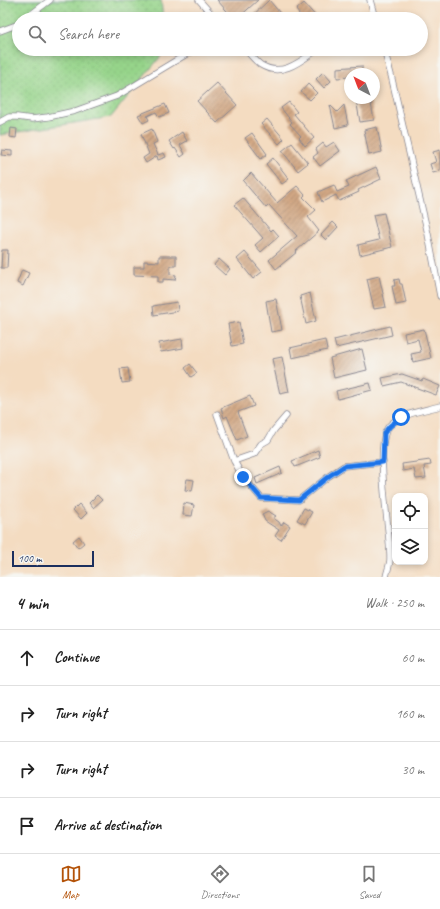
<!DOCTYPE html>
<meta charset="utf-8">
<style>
body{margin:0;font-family:Caveat,sans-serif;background:#f6f6f6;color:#222}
.controls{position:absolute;right:12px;bottom:12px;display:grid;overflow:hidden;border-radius:8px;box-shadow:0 2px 6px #0003}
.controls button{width:36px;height:36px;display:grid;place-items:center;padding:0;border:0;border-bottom:1px solid #e0e0e0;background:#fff;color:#222;font:20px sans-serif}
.compass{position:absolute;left:344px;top:68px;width:36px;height:36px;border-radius:50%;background:#fff;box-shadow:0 2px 6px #0003;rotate:318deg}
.scale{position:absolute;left:12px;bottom:10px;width:82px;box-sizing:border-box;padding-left:4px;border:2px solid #1b2f5e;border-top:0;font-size:11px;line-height:14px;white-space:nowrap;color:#1b2f5e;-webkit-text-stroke:3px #f6f6f2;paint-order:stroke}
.stop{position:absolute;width:12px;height:12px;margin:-9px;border:3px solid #1a73e8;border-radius:50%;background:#fff}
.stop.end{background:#1a73e8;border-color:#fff;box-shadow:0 1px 4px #0008}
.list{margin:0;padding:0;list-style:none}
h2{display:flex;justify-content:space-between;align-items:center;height:52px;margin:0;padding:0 16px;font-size:17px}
h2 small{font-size:13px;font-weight:400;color:#767676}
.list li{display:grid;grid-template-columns:26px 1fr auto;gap:12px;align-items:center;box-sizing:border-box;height:56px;padding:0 16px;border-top:1px solid #e0e0e0}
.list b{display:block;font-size:15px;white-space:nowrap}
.list em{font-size:13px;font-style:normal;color:#767676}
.icon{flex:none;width:22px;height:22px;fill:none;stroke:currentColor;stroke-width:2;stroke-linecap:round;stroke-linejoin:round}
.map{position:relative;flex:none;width:440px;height:577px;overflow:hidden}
.search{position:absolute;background:#fff;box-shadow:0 2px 6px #0003;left:12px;right:12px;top:12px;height:44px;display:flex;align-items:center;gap:10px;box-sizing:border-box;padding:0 14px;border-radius:22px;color:#767676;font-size:15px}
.sheet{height:276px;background:#fff}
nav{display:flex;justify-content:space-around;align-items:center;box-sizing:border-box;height:56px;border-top:1px solid #e0e0e0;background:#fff;font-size:11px;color:#767676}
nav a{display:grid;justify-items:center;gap:2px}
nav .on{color:#b45309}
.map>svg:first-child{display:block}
.grass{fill:url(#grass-dots);stroke:#588274}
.building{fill:url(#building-hatch)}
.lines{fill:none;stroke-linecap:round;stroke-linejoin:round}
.minor-casing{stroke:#888690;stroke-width:7}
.minor{stroke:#fff;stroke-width:5.5}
.route{stroke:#1a73e8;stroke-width:5}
</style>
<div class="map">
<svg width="440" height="577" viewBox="0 0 440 577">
<defs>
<pattern id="grass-dots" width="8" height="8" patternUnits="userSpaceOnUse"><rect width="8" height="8" fill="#96d48a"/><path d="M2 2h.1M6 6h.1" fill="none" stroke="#81b67a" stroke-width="1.8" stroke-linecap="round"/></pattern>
<pattern id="building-hatch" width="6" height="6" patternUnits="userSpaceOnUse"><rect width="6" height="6" fill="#d1a784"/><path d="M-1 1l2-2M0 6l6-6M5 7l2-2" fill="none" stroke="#a9886f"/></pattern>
</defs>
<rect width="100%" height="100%" fill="#f6f6f2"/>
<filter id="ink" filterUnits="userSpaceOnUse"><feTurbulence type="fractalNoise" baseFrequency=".025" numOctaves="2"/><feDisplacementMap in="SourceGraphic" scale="8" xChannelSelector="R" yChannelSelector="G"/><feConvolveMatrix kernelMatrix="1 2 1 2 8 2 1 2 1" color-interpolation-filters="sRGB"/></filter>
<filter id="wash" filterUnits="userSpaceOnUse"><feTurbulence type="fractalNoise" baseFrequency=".012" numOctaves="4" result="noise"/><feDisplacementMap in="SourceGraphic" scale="16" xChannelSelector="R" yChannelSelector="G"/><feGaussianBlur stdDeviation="0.9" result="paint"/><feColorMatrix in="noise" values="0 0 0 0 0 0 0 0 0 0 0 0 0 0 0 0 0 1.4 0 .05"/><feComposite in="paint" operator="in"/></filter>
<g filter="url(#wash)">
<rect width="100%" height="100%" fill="#f4dcc1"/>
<path class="grass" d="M0,0H161L163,19H19V49H165V51L111,117L0,135Z"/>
<g id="blocks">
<path class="building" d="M217,0H258L237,19H234Z
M269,0L285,19H249Z
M304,3L318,19H303L296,10Z
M362,66V74H350V77L337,78V68Z
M323,72L331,81L324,88L316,79Z
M217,83L237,105L217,123L197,101Z
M308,84L317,93L310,100L301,92Z
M361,98H370L374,120L360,122L356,99Z
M289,102L297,112L294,114L314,138L305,146L299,138L301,136L290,124L292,122L281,108Z
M165,104L169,113L159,117L156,112L147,116L149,120L143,123L138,115Z
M330,105L337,112L344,105L348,125L335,128Z
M267,119L284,139L279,144L261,124Z
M377,127L382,152L369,155L364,130Z
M11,128L17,129L16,138L10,137Z
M152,129L157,142L153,144L158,155L164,153L166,157L158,160L157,156L146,163L143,158L149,154L141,134Z
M182,132L187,141L180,145L185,154L181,157L175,148L174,149L169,141Z
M252,133L267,154L261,159L245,138Z
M334,142L340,151L320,166L313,157L318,153L316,149L323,143L326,147Z
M292,143L308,163L298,171L282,151Z
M2,150L12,151V156L1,155Z
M440,150V171L433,173L430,164L436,162L433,152Z
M273,158L289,179L282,184L266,164Z
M376,167L381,179L358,190L359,192L339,201L336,195L322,202L318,192L334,185L337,192L349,187L346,181Z
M251,173L277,203L297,186L305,195L303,197L316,210L308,217L319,231L296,251L297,252L276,269L269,260L297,236L269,205L266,208L243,181Z
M243,198L271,231L273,229L279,236L261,252L255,245L263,238L234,205Z
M384,213L392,247L360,255L358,245L379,240L373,215Z
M333,222L338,227L326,240L321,235Z
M2,250H8L7,268H1Z
M245,252L262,272L253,279L237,259Z
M159,256H176V266H170V274L176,275L175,280L163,279V282H158V276L134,275V267H144V261L159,262Z
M219,259L230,269L225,275L214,265Z
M22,270L29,273L23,286L17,283Z
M379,276L386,307L374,309L367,279Z
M399,279L400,284H402L406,303L396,305L392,286H395L394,280Z
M310,293L316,321L306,324L300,296Z
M276,299L282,330L271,332L266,301Z
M177,302L178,311L154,315L153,306Z
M239,322L243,344L232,346L228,324Z
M390,326L392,335L336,348L334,340Z
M424,329L431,358L413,362L411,354L421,352L418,339L406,342L404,333Z
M182,339L183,348L161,352L159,343Z
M325,340L327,350L292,358L290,348Z
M362,349L367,370L334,378L330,358Z
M282,357L289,392L280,394L272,359Z
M190,364L197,373L191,377L185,368Z
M128,368L130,382L122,383L120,369Z
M402,374L422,381L423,379L440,386L436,395L401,382L384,386L382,378Z
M370,383L372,390L338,399L336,391Z
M250,396L254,406L238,412L247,436L237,440L227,416L224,418L221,408Z
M318,450L320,457L295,467L292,461Z
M430,460L431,465L424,466L426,478L416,479L414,469L403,471L402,464Z
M280,467L282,473L257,484L255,478Z
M187,479L194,480L192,491L185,490Z
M97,495L102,500L93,508L89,503Z
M184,503L194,505L192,516L183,515Z
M79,504L87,513L81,519L73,510Z
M304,508L312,512L305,524L297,520Z
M268,511L276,516L273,518L279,522L281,526L284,522L290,526L281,540L275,536L279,530L265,521L262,514Z
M79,536L84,543L78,548L73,541Z"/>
</g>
</g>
<g filter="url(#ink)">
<use href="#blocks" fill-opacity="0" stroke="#888690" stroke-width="1"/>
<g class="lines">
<defs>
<path id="minor" d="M199,0L216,19
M370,0L375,19
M25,19L50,0
M363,19L373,13
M0,31L19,24
M245,49C250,54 255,61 261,65C282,78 301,61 318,49
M384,49L391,75L428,234L440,296
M0,122L9,117H17L32,119L48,117L75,111L117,96L195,49
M217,414L234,461L243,477L261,498L299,500L329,476L344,466L383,462
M234,461L254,454L261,444L268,440L274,430L286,416
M386,577C387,571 390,565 390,559C391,532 373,444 389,426C402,413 423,411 440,406"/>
</defs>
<use href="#minor" class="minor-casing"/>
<use href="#minor" class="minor"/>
</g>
</g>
<g class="lines" filter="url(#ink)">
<path class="route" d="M243,477L261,498L299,500L329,476L344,466L383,462L384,433L390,426L401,417"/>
</g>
</svg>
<div class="controls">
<button><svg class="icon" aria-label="locate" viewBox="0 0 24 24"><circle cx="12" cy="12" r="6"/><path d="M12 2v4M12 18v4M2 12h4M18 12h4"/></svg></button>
<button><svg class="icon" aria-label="layers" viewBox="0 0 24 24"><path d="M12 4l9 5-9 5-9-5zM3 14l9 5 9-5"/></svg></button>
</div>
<svg class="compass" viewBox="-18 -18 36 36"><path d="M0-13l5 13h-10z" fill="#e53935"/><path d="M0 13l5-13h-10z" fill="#767676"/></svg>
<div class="scale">100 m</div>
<div class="stop" style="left:401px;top:417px"></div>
<div class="stop end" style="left:243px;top:477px"></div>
<div class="search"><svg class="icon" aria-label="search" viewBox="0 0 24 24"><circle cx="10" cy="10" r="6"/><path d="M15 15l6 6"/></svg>Search here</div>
</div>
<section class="sheet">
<h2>4 min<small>Walk · 250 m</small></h2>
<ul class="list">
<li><svg class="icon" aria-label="ahead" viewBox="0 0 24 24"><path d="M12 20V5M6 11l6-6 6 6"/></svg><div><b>Continue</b></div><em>60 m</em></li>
<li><svg class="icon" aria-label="right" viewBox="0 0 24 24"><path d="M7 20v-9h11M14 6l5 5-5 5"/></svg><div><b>Turn right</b></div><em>160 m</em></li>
<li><svg class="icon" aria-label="right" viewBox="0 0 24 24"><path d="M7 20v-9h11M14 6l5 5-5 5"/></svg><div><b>Turn right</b></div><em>30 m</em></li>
<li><svg class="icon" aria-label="arrive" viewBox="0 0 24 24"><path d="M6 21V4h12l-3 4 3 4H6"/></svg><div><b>Arrive at destination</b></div></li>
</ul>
</section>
<nav>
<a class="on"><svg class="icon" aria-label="map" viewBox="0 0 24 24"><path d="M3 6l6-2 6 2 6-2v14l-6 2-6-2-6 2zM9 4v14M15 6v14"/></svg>Map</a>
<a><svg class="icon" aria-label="directions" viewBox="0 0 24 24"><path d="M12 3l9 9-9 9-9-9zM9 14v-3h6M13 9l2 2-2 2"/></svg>Directions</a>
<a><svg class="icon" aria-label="saved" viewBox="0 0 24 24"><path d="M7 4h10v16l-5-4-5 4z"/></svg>Saved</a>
</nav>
